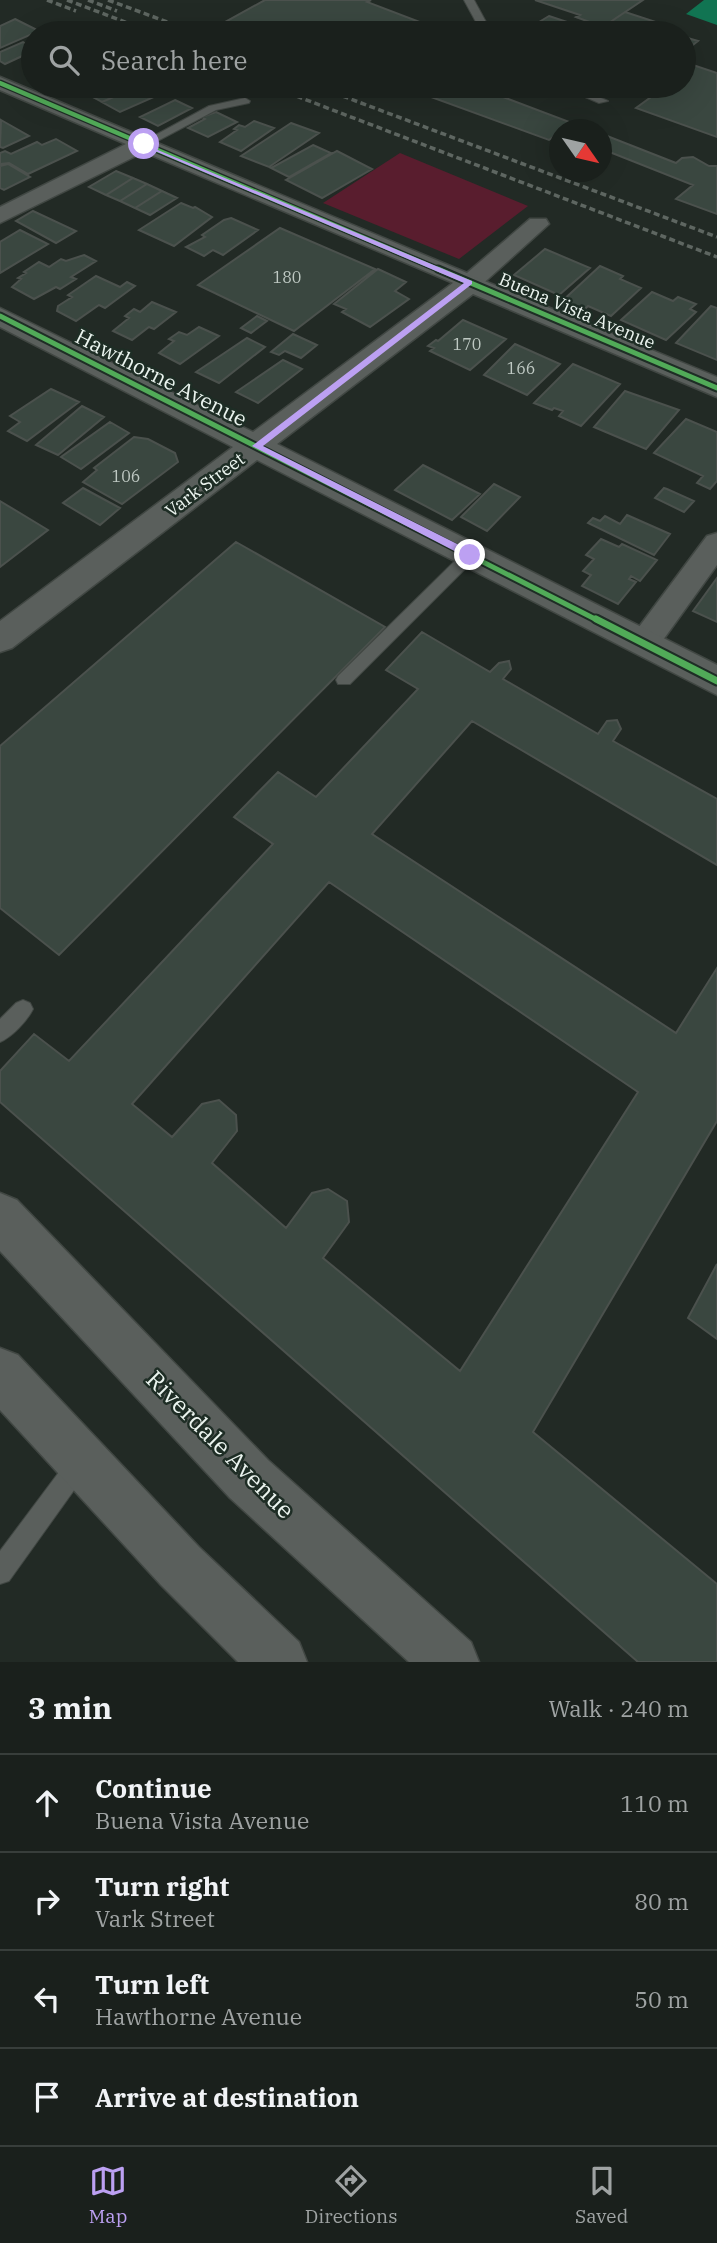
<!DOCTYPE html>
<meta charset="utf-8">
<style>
body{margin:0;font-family:"IBM Plex Serif",serif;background:#232825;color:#f1f3f6}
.compass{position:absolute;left:549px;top:119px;width:63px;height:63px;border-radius:50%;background:#1a201c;box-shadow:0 7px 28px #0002;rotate:124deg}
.stop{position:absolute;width:21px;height:21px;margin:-16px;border:5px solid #bca0f2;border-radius:50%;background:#fff}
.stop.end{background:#bca0f2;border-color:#fff;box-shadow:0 2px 7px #0008}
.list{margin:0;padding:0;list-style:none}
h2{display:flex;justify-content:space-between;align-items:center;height:91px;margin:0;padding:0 28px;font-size:30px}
h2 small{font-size:23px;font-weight:400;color:#9fa3a3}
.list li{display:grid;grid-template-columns:46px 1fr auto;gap:21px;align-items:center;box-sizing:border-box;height:98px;padding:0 28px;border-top:2px solid #383e3b}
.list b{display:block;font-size:26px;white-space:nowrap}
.list p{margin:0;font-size:23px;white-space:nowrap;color:#9fa3a3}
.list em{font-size:23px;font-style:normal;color:#9fa3a3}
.icon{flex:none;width:38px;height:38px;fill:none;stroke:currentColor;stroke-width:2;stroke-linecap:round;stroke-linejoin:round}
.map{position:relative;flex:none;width:717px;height:1662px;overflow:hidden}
.search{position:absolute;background:#1a201c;box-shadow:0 7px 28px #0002;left:21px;right:21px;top:21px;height:77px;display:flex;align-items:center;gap:18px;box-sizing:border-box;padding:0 24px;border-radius:38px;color:#9fa3a3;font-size:26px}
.sheet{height:483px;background:#1a201c}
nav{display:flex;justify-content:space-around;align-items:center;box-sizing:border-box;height:98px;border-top:2px solid #383e3b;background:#1a201c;font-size:19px;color:#9fa3a3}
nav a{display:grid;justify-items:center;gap:4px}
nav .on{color:#bca0f2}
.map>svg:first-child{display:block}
.green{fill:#591d2e}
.water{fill:#117452}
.building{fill:#3a4740;stroke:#4b514d;stroke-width:2;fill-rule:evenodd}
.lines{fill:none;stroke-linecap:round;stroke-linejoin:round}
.service-casing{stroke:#414743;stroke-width:2}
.minor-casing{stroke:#414743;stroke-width:3}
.tertiary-casing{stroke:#414743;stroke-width:3}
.secondary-casing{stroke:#414743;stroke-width:3}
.service{fill:#5a5f5c;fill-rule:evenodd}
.minor{fill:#5a5f5c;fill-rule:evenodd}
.tertiary{fill:#5a5f5c;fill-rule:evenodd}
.secondary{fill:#5a5f5c;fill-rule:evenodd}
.rail{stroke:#5e6661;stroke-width:3.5;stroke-dasharray:6 3.5;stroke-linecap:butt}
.cycleway-far2-casing{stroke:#1e2d25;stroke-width:7}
.cycleway-far1-casing{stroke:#1e2d25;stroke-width:9}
.cycleway-casing{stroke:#1e2d25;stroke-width:11}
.cycleway-far2{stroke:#51ab58;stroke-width:4.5}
.cycleway-far1{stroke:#51ab58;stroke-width:5}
.cycleway{stroke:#51ab58;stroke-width:7}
.route{fill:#bca0f2}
.labels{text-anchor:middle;stroke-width:5;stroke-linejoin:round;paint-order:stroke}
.far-number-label{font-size:16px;fill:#bfc9c3}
.far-street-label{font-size:18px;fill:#ebf4ef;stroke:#1e2d25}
.street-label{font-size:21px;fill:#ebf4ef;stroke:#1e2d25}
.near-street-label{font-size:24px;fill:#ebf4ef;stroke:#1e2d25}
</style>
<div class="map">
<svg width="717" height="1662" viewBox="0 0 717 1662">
<rect width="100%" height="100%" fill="#222a25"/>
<path class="green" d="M400,153L528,206L459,259L323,203Z"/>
<path class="water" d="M704,0H717V25L686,14Z"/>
<path class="building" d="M265,0H371L367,2L430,26L417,33H257L225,22Z
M535,0H643L603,27L576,17L580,15Z
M625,12L662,24L649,33H622L603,27Z
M549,16L600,33H521Z
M15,19L39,31L0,48V26Z
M684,37L698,41L684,52Z
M23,42L33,48V51L5,64L0,61V52Z
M684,62L717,73V137L636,108L662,89L653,86H684Z
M59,86H91L76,93Z
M108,86H139L102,102L89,95Z
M139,86L161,87L147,93L154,97L120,112L102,102Z
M401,86H424L433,89L438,86H474L572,123L549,140Z
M585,86H624L611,95Z
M175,100L192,108L158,126L140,117Z
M216,112L237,122L208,137L188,128L205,119L202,117Z
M1,120L29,136L3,148L0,147Z
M254,121L274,128L241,151L220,142L237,130L234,129L239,125L245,127Z
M291,123L319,133L269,167L241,156Z
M602,134L676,163L682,158L693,157L709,166H717V214L676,199L693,185L602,149Z
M56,139L77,151L28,174L9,163L0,164V153L5,151L11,154L37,142L42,145Z
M313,145L331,153L289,177L271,168Z
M337,151L372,169L322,198L286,180Z
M8,164L30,177L4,190L0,188V166Z
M116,171L133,178L106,195L89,187Z
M133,178L147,184L120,201L106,195Z
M147,184L162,191L135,208L120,201Z
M162,191L177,198L150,215L135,208Z
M181,203L193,208L195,207L212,217L174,246L139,230Z
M33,211L76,231L56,243L16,221Z
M231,218L258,230L223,255L213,250L204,256L186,247L205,237L202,235L224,220Z
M280,228L375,269L294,331L198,285Z
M20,230L48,244L0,273V242Z
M545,249L590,268L559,295L514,275Z
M84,255L96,261L71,277L76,279L60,289L56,287L34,299L12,287L21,279L18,278L26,273L24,272L39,262L49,267L61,259L66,261Z
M600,266L623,276L620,279L641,288L611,316L588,306L581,313L559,304Z
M378,269L406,282L395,291L409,299L370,327L342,312L346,309L334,304Z
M96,276L120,287L127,282L135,286L105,308L99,305L76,321L57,311L58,306L72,297L68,295Z
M652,292L673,301L678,297L696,304L690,309L696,312L666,340L621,320Z
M152,302L176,312L154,329L149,327L132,340L113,331L129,318L125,316L134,309L140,312Z
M711,306L717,308V360L676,343Z
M257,316L267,321L251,333L241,328Z
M463,320L506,339L470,370L430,351L434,348L428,346L436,340L438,341Z
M199,327L219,336L180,364L159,353L174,341L169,339L179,332L187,335Z
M293,334L317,345L301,358L285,351L279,355L271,352Z
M247,338L265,347L219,383L196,372Z
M515,344L560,364L527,395L484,375Z
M283,360L302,369L258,403L236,392Z
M573,364L620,384L581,426L559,416L563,411L554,408L552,410L534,403Z
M51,389L79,402L27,441L8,431L20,422L10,416Z
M625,391L679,410L646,449L594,427Z
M82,406L104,417L58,455L36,445Z
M686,419L717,432V481L710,489L697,483L703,476L654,453Z
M110,422L129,433L81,469L61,457Z
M134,437L148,439L175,453L178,462L122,504L83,482L97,470L94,468Z
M423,465L480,494L452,520L395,490Z
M494,484L520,497L487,531L461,517Z
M83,488L120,508L100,525L63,503Z
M664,488L667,489L694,501L684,512L655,498Z
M0,501L48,530L0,567Z
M627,515L670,534L654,555L588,523L593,518L600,521L605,516L620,524Z
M601,539L619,547L622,544L657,560L640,581L631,576L629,579L636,582L618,604L582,586L591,575L583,571L594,559L586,555Z
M236,542L385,627L59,955L0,908V746Z
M717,578V622L693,611Z
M422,632L490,672L499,663L509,661L511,669L503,679L598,734L607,721L617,720L621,729L613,741L717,799V865L472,721L372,834L676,1033L717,968V1121L533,1432L717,1584V1662H638L0,1102V1071L34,1034L69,1061L273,844L234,817L278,772L316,797L418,689L386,670ZM329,882L638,1092L460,1371L323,1258L349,1222L347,1201L328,1189L312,1193L286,1228L212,1163L237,1131L236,1115L219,1100L202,1104L172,1137L132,1104Z
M717,1264V1339L688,1318Z"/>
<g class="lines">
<defs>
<path id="service" d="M464,0H474L492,33H482Z
M560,86H573L608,101L599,103Z
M245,98L250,101L249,103L216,110L148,146L139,144L209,106Z
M470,550L477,555L475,559L350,684H338L336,680L338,676L465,551Z
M23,1000L30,1003L33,1009C27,1021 12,1037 0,1042V1019L16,1003Z
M79,1452L87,1456L91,1464L87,1472L9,1581L0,1584V1551L71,1456Z"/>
<path id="minor" d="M0,77L467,273L530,219H546L549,224L478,288L470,290L144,152L0,223V207L126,144L0,90Z
M717,533V565L655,651L644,655L633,651L628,643L633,635L707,536Z"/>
<path id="tertiary" d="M470,275L717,377V397L473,294L277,444L717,665V695L257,460L12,648L0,652V621L233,447L0,327V308L253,432L461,277Z"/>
<path id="secondary" d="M0,1193L17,1200L268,1460L471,1642L479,1662H409L230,1498L0,1251Z
M0,1348L18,1355L199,1547L299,1642L307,1662H238L161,1585L0,1410Z"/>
</defs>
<use href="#service" class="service-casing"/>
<use href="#minor" class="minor-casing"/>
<use href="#tertiary" class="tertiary-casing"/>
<use href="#secondary" class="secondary-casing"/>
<use href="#service" class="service"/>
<use href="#minor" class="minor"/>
<use href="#tertiary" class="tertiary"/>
<use href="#secondary" class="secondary"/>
<path class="rail" d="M47,0L76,11
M67,0L154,33
M88,0L117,11
M108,0L197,33
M270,86L717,257
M316,86L717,237"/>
<defs>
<path id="cycleway-far2" d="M0,83L442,271"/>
<path id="cycleway-far1" d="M438,269L717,388
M0,316L599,621"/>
<path id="cycleway" d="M596,619L717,681"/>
</defs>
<use href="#cycleway-far2" class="cycleway-far2-casing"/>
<use href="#cycleway-far1" class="cycleway-far1-casing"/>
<use href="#cycleway" class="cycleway-casing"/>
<use href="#cycleway-far2" class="cycleway-far2"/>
<use href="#cycleway-far1" class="cycleway-far1"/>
<use href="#cycleway" class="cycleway"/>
</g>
<path class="route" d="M141,143L472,281V284L263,446L473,552V557H466L252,446L464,283L141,145Z"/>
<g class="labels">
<g class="far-number-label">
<text x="287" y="283">180</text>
<text x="467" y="350">170</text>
<text x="521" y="374">166</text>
<text x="126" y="482">106</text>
</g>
<g class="far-street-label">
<text transform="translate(577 311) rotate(23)" y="6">Buena Vista Avenue</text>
<text transform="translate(205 485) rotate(-37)" y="6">Vark Street</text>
</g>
<g class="street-label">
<text transform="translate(161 378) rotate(27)" y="7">Hawthorne Avenue</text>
</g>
<g class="near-street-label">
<text transform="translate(220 1445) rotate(45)" y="8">Riverdale Avenue</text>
</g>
</g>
</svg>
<svg class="compass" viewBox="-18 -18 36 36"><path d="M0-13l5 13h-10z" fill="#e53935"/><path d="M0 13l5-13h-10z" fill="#9fa3a3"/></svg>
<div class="stop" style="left:144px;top:144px"></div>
<div class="stop end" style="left:470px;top:555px"></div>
<div class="search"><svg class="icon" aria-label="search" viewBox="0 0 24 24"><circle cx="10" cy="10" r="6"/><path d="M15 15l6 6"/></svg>Search here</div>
</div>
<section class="sheet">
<h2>3 min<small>Walk · 240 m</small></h2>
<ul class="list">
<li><svg class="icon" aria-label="ahead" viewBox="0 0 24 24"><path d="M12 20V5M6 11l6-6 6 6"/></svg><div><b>Continue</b><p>Buena Vista Avenue</p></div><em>110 m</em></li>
<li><svg class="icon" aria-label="right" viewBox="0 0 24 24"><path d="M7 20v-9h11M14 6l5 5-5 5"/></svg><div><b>Turn right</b><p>Vark Street</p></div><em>80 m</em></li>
<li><svg class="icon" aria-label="left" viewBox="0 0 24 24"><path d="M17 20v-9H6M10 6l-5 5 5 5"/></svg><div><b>Turn left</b><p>Hawthorne Avenue</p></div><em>50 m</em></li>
<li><svg class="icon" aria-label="arrive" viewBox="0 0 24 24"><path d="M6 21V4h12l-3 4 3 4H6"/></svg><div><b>Arrive at destination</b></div></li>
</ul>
</section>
<nav>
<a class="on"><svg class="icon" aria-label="map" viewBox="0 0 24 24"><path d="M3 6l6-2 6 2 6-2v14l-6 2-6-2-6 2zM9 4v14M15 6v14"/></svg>Map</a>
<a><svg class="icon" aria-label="directions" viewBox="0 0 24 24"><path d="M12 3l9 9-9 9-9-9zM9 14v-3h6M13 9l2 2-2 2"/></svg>Directions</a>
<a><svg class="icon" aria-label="saved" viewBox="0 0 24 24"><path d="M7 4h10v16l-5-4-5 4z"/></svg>Saved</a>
</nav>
